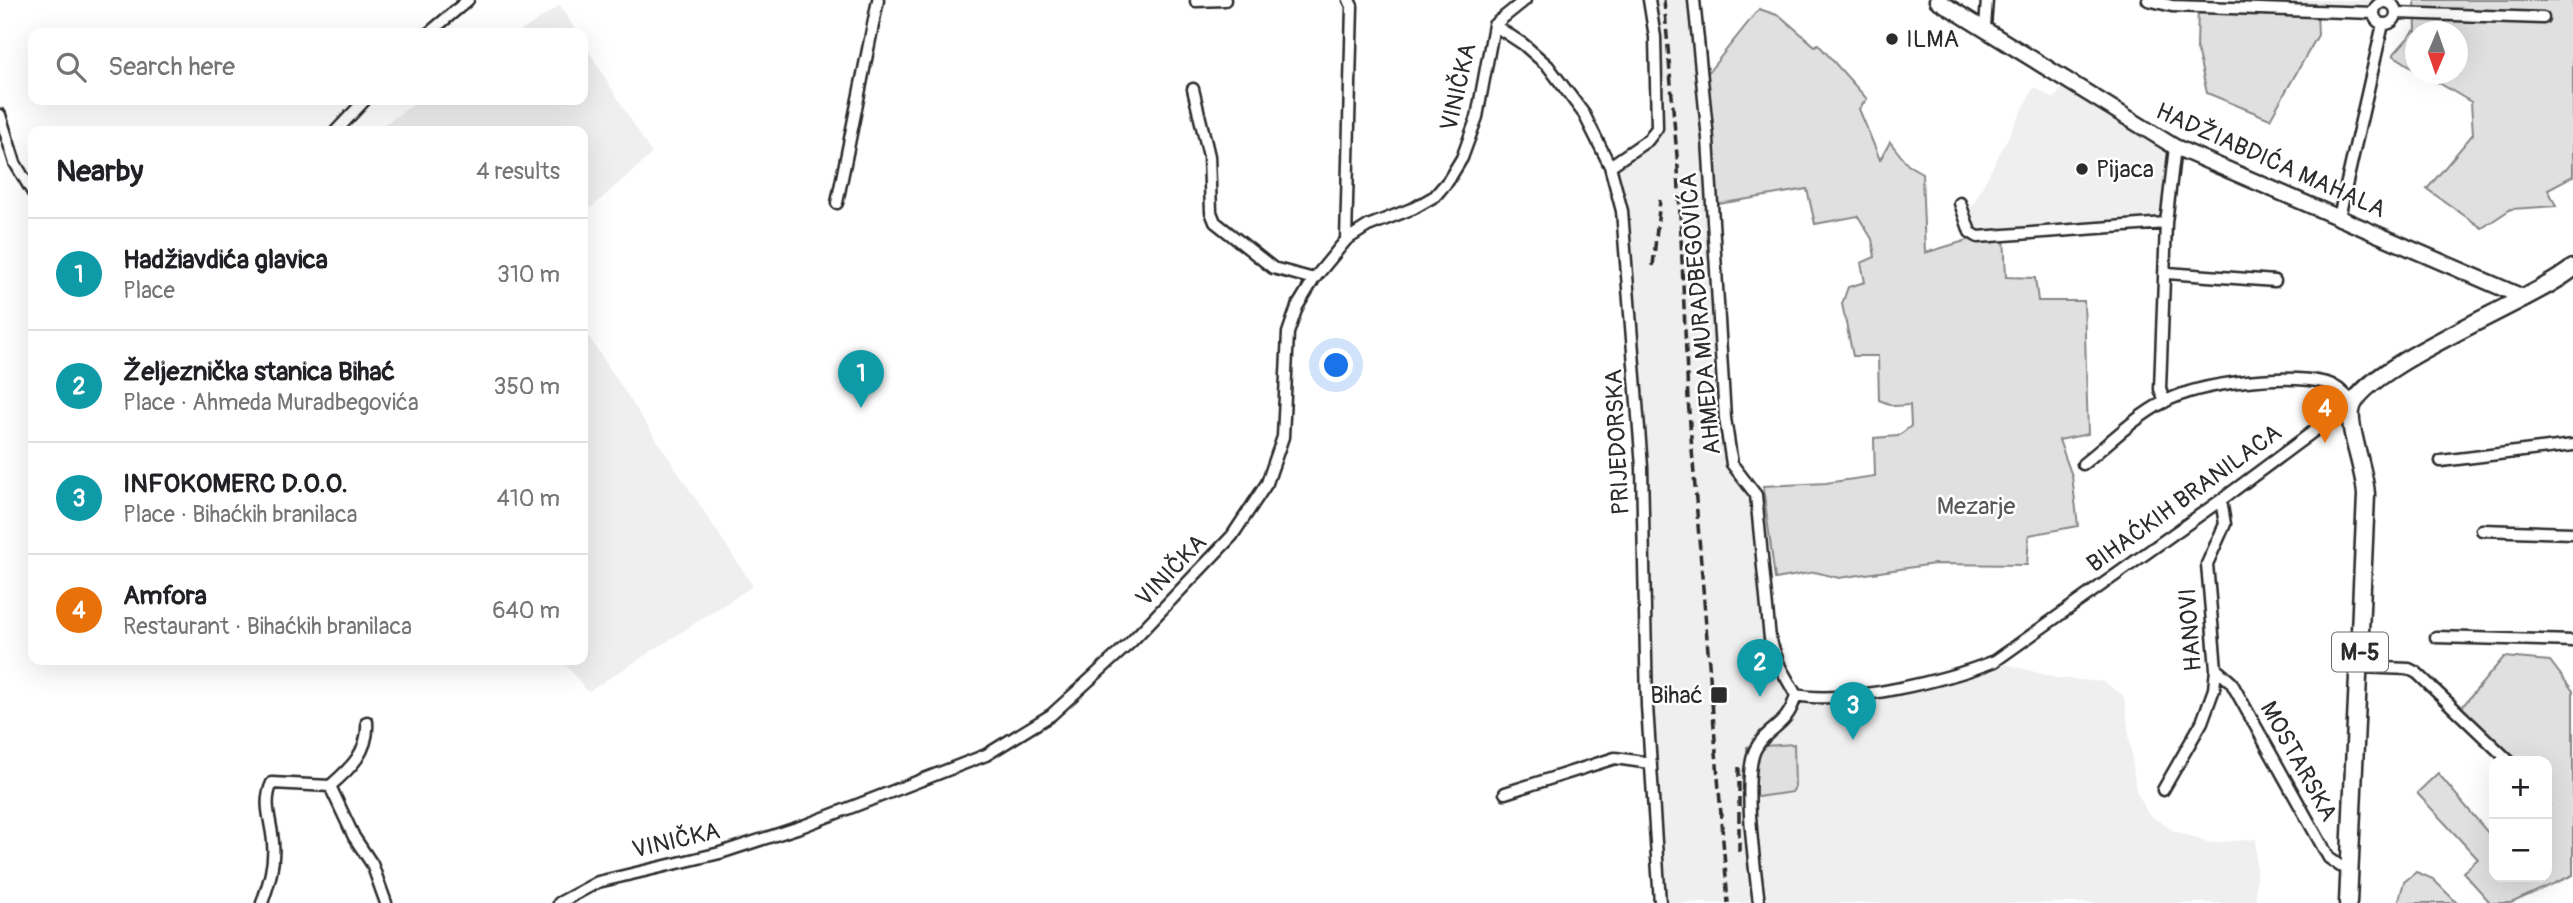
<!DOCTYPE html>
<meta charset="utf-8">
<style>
body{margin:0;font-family:Pangolin,sans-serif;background:#f6f6f6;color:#202124}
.controls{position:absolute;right:21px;bottom:21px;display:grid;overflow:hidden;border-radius:14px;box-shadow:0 7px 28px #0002}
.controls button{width:63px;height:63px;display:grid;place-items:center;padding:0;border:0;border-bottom:2px solid #e0e0e0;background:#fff;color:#202124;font:35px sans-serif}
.compass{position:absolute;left:2405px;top:21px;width:63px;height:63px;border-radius:50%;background:#fff;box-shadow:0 7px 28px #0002;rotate:182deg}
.you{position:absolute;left:1337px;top:366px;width:24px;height:24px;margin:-18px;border:5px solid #fff;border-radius:50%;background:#1a73e8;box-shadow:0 0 0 10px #1a73e833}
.badge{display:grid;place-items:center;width:46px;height:46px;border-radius:50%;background:#2b2b2b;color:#fff;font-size:23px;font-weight:700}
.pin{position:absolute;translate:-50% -58px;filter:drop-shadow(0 2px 4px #0008)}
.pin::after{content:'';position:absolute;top:37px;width:24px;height:21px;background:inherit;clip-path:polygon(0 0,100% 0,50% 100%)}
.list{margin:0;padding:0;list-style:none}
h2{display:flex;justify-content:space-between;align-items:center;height:91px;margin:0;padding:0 28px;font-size:30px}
h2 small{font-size:23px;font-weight:400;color:#757577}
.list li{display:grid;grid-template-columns:46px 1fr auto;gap:21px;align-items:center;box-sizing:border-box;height:112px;padding:0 28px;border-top:2px solid #e0e0e0}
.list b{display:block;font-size:26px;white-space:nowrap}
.list p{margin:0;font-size:23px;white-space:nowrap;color:#757577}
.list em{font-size:23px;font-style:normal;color:#757577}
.icon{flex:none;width:38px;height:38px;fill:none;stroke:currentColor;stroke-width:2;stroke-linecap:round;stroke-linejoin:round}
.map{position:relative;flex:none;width:2573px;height:903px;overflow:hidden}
.search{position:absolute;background:#fff;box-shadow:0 7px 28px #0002;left:28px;top:28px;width:560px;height:77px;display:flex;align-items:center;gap:18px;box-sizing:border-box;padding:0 24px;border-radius:14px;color:#757577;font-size:26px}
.panel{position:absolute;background:#fff;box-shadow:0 7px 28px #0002;left:28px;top:126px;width:560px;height:539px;border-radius:14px}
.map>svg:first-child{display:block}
.built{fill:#efefef}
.green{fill:#e0e0e0;stroke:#868686;stroke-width:2}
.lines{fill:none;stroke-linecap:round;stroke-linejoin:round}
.street-casing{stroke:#2b2b2b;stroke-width:15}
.secondary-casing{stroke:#2b2b2b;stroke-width:19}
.primary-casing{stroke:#2b2b2b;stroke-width:21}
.street{stroke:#fff;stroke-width:10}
.secondary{stroke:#fff;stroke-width:14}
.primary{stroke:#fff;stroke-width:16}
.rail{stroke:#2b2b2b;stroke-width:3.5;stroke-dasharray:10 5;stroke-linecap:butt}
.poi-dot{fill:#2b2b2b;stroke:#fff;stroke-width:2.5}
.labels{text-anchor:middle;stroke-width:5;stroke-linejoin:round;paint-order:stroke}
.shield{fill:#fff;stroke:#6b6b6b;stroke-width:2}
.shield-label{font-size:23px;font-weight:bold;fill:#2b2b2b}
.poi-label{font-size:24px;fill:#2b2b2b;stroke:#fff;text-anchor:start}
.street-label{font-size:24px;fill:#2b2b2b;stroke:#fff}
.park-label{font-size:24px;fill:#585858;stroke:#fff}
</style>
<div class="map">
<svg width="2573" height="903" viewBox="0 0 2573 903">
<rect width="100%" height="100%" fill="#fff"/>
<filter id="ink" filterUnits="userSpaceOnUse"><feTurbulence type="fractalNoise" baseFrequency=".0143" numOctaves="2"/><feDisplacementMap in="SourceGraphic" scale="14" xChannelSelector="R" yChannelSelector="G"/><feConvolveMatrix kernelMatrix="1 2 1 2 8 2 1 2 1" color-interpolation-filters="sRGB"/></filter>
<g filter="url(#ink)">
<path class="built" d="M1649,0H1694L1732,464L1752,488L1770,639L1795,694L1889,690L1995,661L2056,678L2104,682L2124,696L2136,790L2148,814L2174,831L2209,843L2256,839V903H1660L1632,309L1610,166L1654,134Z
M2148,0H2385L2384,14L2226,8Z
M560,5L577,33H518Z
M583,42L652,154L583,215V131H374L420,100H583Z
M2067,81L2175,147L2166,223L1978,237L1964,216L1975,201L2034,87L2054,99Z
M583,328L753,586L588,692L562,660H583Z"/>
<path class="green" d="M2415,0H2573V176L2548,189L2556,206L2511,209L2482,228L2427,189L2473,134L2471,102L2424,74H2458V32H2416L2415,69L2393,55L2416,29Z
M2198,4L2317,12L2318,35L2270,119L2207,93L2197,49Z
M1759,9L1780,16L1815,46L1818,44L1867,99L1859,109L1880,160L1890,142L1908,165L1922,173L1925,253L1978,237L2004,235L2006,277L2035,278L2038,301H2084L2088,434L2059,440L2072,476L2078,526L2029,535L2027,565L1934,564L1839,578L1815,572L1775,579L1763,486L1826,483L1875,476L1874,438L1898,436L1911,426L1910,405L1894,406L1879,400L1878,356H1853L1842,304L1848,287L1865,282L1861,263L1875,257L1872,239L1858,216L1815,224L1807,189L1712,205L1703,79Z
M2504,657L2550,661L2573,691V875L2511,903H2486L2489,901L2463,872L2478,859L2417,793L2438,773L2494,840V877H2547V811L2550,806L2547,803V761H2504L2456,714Z
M1794,744L1795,787L1792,792L1750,798L1747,747Z
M2416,872L2433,879L2457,903H2398L2404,882Z"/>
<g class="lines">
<defs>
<path id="street" d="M1694,0L1708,139L1725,418L1732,464L1756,495L1770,639L1780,667L1796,695
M2148,0L2172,6L2374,13
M1196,1L1225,0
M2374 13a11 11 0 1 1 22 0a11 11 0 1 1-22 0Z
M2396,13L2543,18
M1494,25L1523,44L1548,66L1584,114L1610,166L1622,211L1642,467L1647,706L1660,903
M1985,27L1987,0
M429,33L468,0
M1193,89L1209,156L1211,212L1215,222L1273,268L1314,279
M0,115L15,163L33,193
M336,131L365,100
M1610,166L1648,140L1657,128L1655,37L1649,0
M837,203L878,0
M1960,203L1970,232L1978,237L2166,223
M2339,217L2383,24
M1346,240L1352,6L1349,0
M2167,273L2275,281
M2165,402L2160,389L2166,223L2175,147
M2441,461L2573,445
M2482,530L2573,533
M2436,637L2573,641
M2359,667L2409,669L2417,673L2509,761
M2216,669L2231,682L2329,858L2340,866L2349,868
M1796,695C1846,705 1947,680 1995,661L2221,500L2353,402C2345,395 2338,386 2327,383C2286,373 2202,382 2164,402C2135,417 2108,444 2083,464
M330,786C351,768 369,751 367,722
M2163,790L2202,722L2214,689L2216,669L2207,564L2225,524L2221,500
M1505,793L1615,758L1650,763
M262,903C269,883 275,864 273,843C272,822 262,804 272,783L330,786L354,837L372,864L386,903
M559,903L598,882L720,853L803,826L986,755L1051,715L1130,643L1232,536L1267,483L1283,437L1288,333L1297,307L1314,279L1346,240L1368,226L1414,208L1435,196L1448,181L1462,158L1477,117L1494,25L1525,0
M1759,903C1755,869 1742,779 1755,750C1768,725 1787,729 1796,695"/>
<path id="secondary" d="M1937,0L2175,147L2525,298"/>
<path id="primary" d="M2348,903L2366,495C2365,470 2348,429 2351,411C2356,368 2535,301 2573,268"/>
</defs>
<use href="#street" class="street-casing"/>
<use href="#secondary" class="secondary-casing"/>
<use href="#primary" class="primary-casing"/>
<use href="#street" class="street"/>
<use href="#secondary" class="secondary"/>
<use href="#primary" class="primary"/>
<path class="rail" d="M1664,0L1678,168L1688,399L1728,903
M1653,266L1660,200
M1739,852V763"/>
</g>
</g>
<g class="poi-dot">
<circle cx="1892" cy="39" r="7"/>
<circle cx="2082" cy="169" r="7"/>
<rect x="1710" y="686" width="18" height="18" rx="3.5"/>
</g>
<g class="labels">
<rect class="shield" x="2332" y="632.5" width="56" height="39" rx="5"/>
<g class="shield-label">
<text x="2360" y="660">M-5</text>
</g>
<g class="poi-label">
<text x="1906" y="47">ILMA</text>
<text x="2096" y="177">Pijaca</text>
<text x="1703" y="703" text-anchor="end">Bihać</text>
</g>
<g class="street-label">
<text transform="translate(1458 87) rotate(-77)" y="8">VINIČKA</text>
<text transform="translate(2271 160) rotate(24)" y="8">HADŽIABDIĆA MAHALA</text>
<text transform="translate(1700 314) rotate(-95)" y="8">AHMEDA MURADBEGOVIĆA</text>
<text transform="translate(1617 442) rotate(-93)" y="8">PRIJEDORSKA</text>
<text transform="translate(2184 498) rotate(-36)" y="8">BIHAĆKIH BRANILACA</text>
<text transform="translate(1171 570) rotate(-46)" y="8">VINIČKA</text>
<text transform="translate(2190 630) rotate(-94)" y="8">HANOVI</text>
<text transform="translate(2299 761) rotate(61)" y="8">MOSTARSKA</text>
<text transform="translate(676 840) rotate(-13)" y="8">VINIČKA</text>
</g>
<g class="park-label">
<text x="1976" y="514">Mezarje</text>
</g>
</g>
</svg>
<div class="controls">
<button>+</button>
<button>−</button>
</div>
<svg class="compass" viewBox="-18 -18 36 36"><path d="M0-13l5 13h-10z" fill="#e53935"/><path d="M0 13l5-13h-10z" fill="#757577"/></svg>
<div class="you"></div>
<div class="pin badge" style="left:861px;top:408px;background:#0f9aa8">1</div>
<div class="pin badge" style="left:1760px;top:697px;background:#0f9aa8">2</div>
<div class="pin badge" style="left:1853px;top:740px;background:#0f9aa8">3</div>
<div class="pin badge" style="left:2325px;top:443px;background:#e8710a">4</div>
<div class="search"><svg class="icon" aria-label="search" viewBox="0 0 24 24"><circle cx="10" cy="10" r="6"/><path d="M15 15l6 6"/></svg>Search here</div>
<section class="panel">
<h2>Nearby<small>4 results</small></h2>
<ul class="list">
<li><span class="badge" style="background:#0f9aa8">1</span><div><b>Hadžiavdića glavica</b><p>Place</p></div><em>310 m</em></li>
<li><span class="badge" style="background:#0f9aa8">2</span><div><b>Željeznička stanica Bihać</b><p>Place · Ahmeda Muradbegovića</p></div><em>350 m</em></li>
<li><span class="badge" style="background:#0f9aa8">3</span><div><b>INFOKOMERC D.O.O.</b><p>Place · Bihaćkih branilaca</p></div><em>410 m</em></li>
<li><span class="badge" style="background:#e8710a">4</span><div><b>Amfora</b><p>Restaurant · Bihaćkih branilaca</p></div><em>640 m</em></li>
</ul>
</section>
</div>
